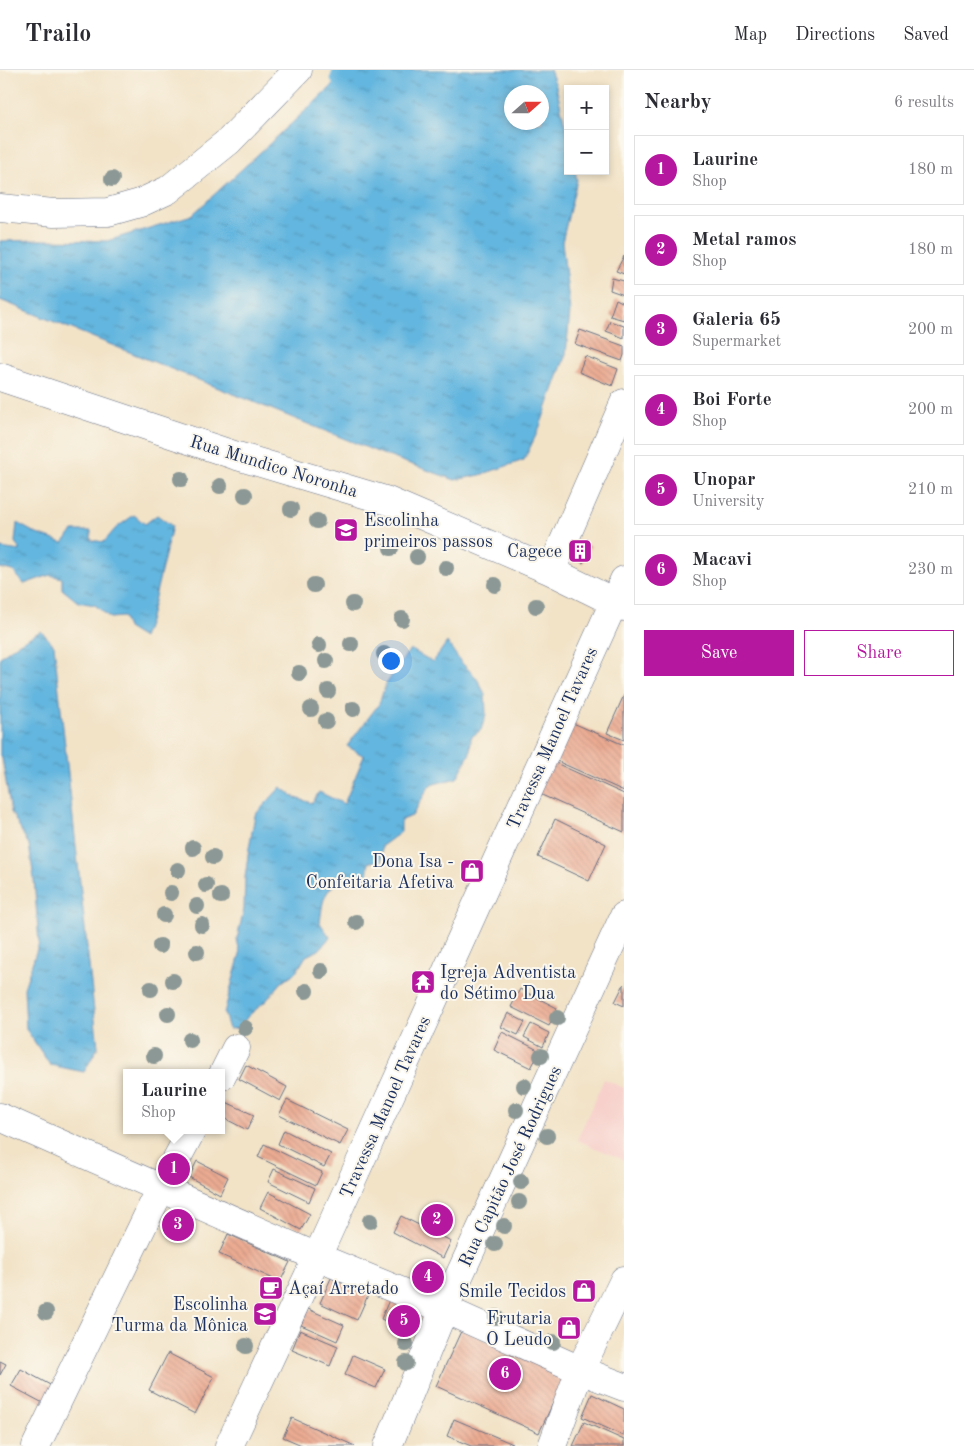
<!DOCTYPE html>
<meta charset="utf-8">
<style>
body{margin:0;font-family:"Old Standard TT",serif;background:#f7f7f7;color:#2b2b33}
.controls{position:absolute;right:15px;top:15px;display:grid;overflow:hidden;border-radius:0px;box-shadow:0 2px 8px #0003}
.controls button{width:45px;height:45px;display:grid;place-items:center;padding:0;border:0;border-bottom:1px solid #e1e1e2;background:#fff;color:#2b2b33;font:25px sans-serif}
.compass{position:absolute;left:504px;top:15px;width:45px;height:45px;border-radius:50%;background:#fff;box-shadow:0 2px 8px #0003;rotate:69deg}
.you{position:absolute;left:390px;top:590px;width:18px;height:18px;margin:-12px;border:4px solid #fff;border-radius:50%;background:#1a73e8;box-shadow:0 0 0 8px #1a73e833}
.badge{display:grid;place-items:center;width:32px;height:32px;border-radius:50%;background:#b5179e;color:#fff;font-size:16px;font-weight:700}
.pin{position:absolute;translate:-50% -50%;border:2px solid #fff;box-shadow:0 1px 5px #0006}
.popup{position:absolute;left:123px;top:999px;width:102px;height:65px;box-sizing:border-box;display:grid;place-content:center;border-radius:0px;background:#fff;filter:drop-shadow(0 1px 4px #0005);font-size:16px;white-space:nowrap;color:#7c7c81}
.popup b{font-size:19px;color:#2b2b33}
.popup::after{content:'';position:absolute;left:50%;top:100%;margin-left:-10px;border:10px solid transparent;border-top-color:#fff}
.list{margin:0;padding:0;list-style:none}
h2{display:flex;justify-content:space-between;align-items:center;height:65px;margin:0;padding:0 20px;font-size:21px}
h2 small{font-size:16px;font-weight:400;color:#7c7c81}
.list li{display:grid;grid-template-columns:32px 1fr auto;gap:15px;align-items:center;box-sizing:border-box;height:70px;margin:0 10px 10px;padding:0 10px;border:1px solid #e1e1e2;border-radius:0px}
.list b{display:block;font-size:19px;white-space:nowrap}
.list p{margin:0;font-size:16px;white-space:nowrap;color:#7c7c81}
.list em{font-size:16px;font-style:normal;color:#7c7c81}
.actions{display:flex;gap:10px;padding:15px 20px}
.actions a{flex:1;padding:11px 0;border:1px solid #b5179e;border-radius:0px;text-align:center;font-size:18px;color:#b5179e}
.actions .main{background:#b5179e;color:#fff}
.map{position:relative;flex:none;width:624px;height:1376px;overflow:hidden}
header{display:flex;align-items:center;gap:30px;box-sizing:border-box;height:70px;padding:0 25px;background:#fff;border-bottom:1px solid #e1e1e2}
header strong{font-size:24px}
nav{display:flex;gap:28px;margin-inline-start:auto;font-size:18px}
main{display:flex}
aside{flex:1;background:#fff}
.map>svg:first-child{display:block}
.built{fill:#f7d0cb}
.water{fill:url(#water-ripples);stroke:#40729e;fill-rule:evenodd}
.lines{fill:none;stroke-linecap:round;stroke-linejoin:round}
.canal{stroke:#64b6df;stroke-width:21}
.building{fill:url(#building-back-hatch)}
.minor-casing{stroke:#666e83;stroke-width:29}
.minor{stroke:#fff;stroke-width:28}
.tree{fill:#8c9895}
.labels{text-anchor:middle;stroke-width:4;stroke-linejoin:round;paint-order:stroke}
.street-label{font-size:18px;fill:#1b2f5e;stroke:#fbf7ec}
.poi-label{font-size:18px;fill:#1b2f5e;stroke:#fbf7ec;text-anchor:end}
</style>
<header>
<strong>Trailo</strong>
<nav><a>Map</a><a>Directions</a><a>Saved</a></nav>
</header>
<main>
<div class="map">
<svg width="624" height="1376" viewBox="0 0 624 1376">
<defs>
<pattern id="water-ripples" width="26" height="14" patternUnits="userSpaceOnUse" patternTransform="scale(1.25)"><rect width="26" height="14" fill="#64b6df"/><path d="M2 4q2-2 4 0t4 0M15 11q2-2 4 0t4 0" fill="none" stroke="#5294b8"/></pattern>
<pattern id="building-back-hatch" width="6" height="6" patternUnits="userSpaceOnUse" patternTransform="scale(1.25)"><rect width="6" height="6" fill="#ebab92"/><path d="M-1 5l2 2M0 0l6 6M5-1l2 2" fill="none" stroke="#c99380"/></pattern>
</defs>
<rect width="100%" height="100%" fill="#fbf7ec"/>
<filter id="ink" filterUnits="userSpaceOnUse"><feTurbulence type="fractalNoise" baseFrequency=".02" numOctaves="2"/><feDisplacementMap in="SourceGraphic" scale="10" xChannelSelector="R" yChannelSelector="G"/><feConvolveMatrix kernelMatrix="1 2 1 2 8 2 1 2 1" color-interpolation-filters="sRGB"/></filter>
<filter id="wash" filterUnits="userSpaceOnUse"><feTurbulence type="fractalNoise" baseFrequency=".0096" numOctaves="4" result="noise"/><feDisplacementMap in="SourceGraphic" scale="20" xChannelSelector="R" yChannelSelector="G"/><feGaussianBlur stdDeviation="1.12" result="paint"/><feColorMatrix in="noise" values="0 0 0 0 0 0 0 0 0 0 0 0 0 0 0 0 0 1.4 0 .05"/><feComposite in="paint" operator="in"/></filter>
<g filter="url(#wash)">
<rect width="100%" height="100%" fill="#f2e3c7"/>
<path class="built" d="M604,1009L624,1018V1090L577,1070Z"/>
<path class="water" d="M352,0H550L556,16L568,68V101H575L577,110L562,172L570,241L566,284L539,359L524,390L480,405L455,410L385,385L0,230V171L40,170L107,171L192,145L341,8ZM542,22V52H512V22Z
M134,445L145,454L157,445L172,456L149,552L143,568L127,558L123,547L110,548L95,535L78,532L62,519V508L50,505L24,514L13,501L0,498V478L20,481L15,472L17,453L37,464L63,473L73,461H91V470L104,472L116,458Z
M41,561L54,575L98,977L84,1002L50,995L26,959L24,918L39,873L34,809L29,775L11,742L2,688L0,686V587L16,575Z
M447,572L460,591L476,607L485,624L486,644L481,660L471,667L470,683L457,708L430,715L412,746L401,750V762L382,776L381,791L369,792L366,813L341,809C322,823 323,831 320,853L330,867L319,880L306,886L297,901L281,913L266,931L248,946L239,958L229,959L224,943L240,884L237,869L244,839L245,808L249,778L255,745L281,717L296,728L312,733L319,722L344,734L364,686L347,676L379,634L385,616L410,579L433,592Z"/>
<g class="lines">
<path class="canal" d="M341,8L345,0"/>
</g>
<g id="blocks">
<path class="building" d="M624,186V204L616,201Z
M612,208L624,211V225L610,220Z
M616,229L624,233V250L610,246Z
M610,251L624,256V268L606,261Z
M580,260L624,276V285L622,291L575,274Z
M585,286L618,299L612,316L579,302Z
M576,470L591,476L583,493L569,486Z
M624,625V670L607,663Z
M566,650L624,675V721L550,688Z
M549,690L624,724V762L535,722Z
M555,749L606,774L589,811L538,787Z
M624,914V936L615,932Z
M520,919L557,938L549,956L511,937Z
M508,943L525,952L518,965L501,957Z
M531,954L549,963L543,977L524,967Z
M502,962L540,981L531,998L494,980Z
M246,995L287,1017L280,1031L239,1009Z
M287,1030L348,1060L340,1075L279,1045Z
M224,1031L254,1045L247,1060L222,1047V1037Z
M284,1060L331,1084L324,1097L278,1074Z
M264,1074L322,1102L316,1115L258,1087Z
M197,1091L228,1107L220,1124L189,1107Z
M274,1099L315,1118L309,1132L268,1112Z
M268,1122L310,1144L301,1160L260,1138Z
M401,1146L451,1171L443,1188L393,1162Z
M228,1164L290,1192L280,1212L219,1184Z
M331,1208L368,1225L357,1250L320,1233Z
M389,1230L423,1244L414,1264L381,1249Z
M308,1239L344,1255L337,1271L301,1255Z
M462,1259L565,1307L539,1363L436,1316Z
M300,1260L338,1276L330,1296L292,1280Z
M168,1283L214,1307L195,1344L149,1320Z
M353,1285L385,1299L376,1318L345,1305Z
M0,1291L6,1294L0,1305Z
M21,1299L52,1316L43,1333L11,1316Z
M592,1324L624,1339V1366L582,1347Z
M292,1348L355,1376H304L283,1367Z
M454,1349L513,1374L512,1376H471L447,1366Z
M584,1352L624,1370V1376H573Z"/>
</g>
</g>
<g filter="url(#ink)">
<use href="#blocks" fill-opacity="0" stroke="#666e83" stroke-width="1"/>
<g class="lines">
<defs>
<path id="minor" d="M0,138L54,143L108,142L140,133L168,120L229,71L298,0
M0,307L234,385L388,431L551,501L624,537
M551,501L624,333
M222,1006L236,978
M0,1047L317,1187L444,1239L580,1300L624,1317
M36,1376L161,1118L192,1060
M229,1376L317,1187L624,510
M388,1376L444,1239L624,846
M552,1376L580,1300L624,1210"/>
</defs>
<use href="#minor" class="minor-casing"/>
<use href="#minor" class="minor"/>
</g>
<g class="tree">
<circle cx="112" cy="109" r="8"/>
<circle cx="181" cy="409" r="8"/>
<circle cx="220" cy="416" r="8"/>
<circle cx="245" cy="425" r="8"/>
<circle cx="291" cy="439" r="8"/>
<circle cx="317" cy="451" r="8"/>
<circle cx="391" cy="478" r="8"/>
<circle cx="417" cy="487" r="8"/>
<circle cx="446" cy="498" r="8"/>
<circle cx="314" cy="515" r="8"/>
<circle cx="495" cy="515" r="8"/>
<circle cx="353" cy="534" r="8"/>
<circle cx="536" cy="536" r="8"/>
<circle cx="402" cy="549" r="8"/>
<circle cx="351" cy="574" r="8"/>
<circle cx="319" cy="575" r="8"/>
<circle cx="384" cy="584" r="8"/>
<circle cx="326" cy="591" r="8"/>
<circle cx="299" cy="603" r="8"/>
<circle cx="328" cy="621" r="8"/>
<circle cx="311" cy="639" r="8"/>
<circle cx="353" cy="639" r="8"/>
<circle cx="326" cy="651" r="8"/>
<circle cx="193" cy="778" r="8"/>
<circle cx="213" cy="787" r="8"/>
<circle cx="178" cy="800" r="8"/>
<circle cx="206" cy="815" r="8"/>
<circle cx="171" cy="823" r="8"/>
<circle cx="221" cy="826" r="8"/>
<circle cx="197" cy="836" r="8"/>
<circle cx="164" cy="845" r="8"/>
<circle cx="356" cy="852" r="8"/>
<circle cx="202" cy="855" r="8"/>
<circle cx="160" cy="876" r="8"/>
<circle cx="197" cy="882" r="8"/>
<circle cx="321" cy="901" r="8"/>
<circle cx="173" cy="911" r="8"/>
<circle cx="151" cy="919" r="8"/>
<circle cx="306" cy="921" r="8"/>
<circle cx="168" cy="944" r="8"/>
<circle cx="557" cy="948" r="8"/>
<circle cx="245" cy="958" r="8"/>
<circle cx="190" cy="970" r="8"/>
<circle cx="154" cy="986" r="8"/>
<circle cx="541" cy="986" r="8"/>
<circle cx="524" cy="1016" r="8"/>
<circle cx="516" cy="1040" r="8"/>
<circle cx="547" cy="1066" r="8"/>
<circle cx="521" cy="1112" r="8"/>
<circle cx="519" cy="1132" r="8"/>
<circle cx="370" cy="1151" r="8"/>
<circle cx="504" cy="1156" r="8"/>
<circle cx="495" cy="1174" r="8"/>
<circle cx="46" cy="1242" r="8"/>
<circle cx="496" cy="1247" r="8"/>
<circle cx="553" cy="1272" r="8"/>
<circle cx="406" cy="1274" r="8"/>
<circle cx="246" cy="1276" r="8"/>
<circle cx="406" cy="1293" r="8"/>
</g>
</g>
<defs>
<symbol id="school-square" viewBox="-11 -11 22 22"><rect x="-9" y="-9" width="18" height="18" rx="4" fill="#b5179e" stroke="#fbf7ec"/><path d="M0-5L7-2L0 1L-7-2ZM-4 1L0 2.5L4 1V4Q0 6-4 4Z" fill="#fff"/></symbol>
<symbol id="building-square" viewBox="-11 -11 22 22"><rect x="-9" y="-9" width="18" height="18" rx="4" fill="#b5179e" stroke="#fbf7ec"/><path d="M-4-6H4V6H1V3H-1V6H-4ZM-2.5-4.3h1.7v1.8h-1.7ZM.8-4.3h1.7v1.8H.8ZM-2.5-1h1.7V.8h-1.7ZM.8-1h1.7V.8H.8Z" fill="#fff"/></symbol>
<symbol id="shop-square" viewBox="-11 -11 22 22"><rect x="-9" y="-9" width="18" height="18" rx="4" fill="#b5179e" stroke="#fbf7ec"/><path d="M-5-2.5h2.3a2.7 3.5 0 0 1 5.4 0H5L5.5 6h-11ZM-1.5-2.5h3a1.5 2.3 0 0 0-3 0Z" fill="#fff"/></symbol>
<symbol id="temple-square" viewBox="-11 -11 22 22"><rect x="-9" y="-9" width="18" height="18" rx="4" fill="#b5179e" stroke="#fbf7ec"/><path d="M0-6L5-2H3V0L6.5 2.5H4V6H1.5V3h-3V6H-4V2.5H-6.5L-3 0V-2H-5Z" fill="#fff"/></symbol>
<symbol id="cafe-square" viewBox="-11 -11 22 22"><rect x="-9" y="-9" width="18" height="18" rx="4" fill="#b5179e" stroke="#fbf7ec"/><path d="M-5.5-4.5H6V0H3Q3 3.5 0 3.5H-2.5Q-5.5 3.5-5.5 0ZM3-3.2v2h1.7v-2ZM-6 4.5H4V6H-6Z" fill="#fff"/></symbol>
</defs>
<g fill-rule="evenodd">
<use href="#school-square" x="332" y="446" width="28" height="28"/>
<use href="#building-square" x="566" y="467" width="28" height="28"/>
<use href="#shop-square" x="458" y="787" width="28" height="28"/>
<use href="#temple-square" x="409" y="898" width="28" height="28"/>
<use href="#cafe-square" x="257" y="1204" width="28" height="28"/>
<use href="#shop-square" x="570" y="1207" width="28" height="28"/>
<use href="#school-square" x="251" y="1230" width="28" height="28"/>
<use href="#shop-square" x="555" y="1244" width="28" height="28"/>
</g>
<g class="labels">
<g class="street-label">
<text transform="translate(274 396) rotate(17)" y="6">Rua Mundico Noronha</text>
<text transform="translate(552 668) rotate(-66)" y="6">Travessa Manoel Tavares</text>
<text transform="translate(385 1037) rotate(-66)" y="6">Travessa Manoel Tavares</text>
<text transform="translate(510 1096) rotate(-65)" y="6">Rua Capitão José Rodrigues</text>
</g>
<g class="poi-label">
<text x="364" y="456" text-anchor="start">Escolinha<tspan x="364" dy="21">primeiros passos</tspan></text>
<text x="562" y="487">Cagece</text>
<text x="454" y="797">Dona Isa -<tspan x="454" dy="21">Confeitaria Afetiva</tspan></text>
<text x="440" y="908" text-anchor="start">Igreja Adventista<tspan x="440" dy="21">do Sétimo Dua</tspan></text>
<text x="288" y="1224" text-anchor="start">Açaí Arretado</text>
<text x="566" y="1227">Smile Tecidos</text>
<text x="248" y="1240">Escolinha<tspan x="248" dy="21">Turma da Mônica</tspan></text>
<text x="552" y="1254">Frutaria<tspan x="552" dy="21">O Leudo</tspan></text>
</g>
</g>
</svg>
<div class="controls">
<button>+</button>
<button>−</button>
</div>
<svg class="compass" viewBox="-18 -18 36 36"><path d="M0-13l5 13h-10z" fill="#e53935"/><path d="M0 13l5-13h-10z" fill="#7c7c81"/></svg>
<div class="you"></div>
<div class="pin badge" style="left:174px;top:1099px">1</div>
<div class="popup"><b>Laurine</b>Shop</div>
<div class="pin badge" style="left:437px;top:1150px">2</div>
<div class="pin badge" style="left:178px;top:1155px">3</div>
<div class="pin badge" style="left:428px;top:1207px">4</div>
<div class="pin badge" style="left:404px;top:1251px">5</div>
<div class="pin badge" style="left:505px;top:1304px">6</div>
</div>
<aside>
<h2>Nearby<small>6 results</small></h2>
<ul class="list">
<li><span class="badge">1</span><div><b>Laurine</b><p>Shop</p></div><em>180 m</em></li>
<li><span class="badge">2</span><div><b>Metal ramos</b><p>Shop</p></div><em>180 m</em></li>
<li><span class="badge">3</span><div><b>Galeria 65</b><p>Supermarket</p></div><em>200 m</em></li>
<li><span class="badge">4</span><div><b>Boi Forte</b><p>Shop</p></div><em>200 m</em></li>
<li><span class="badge">5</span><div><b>Unopar</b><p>University</p></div><em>210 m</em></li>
<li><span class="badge">6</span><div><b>Macavi</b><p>Shop</p></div><em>230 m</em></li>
</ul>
<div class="actions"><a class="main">Save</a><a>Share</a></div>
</aside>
</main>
